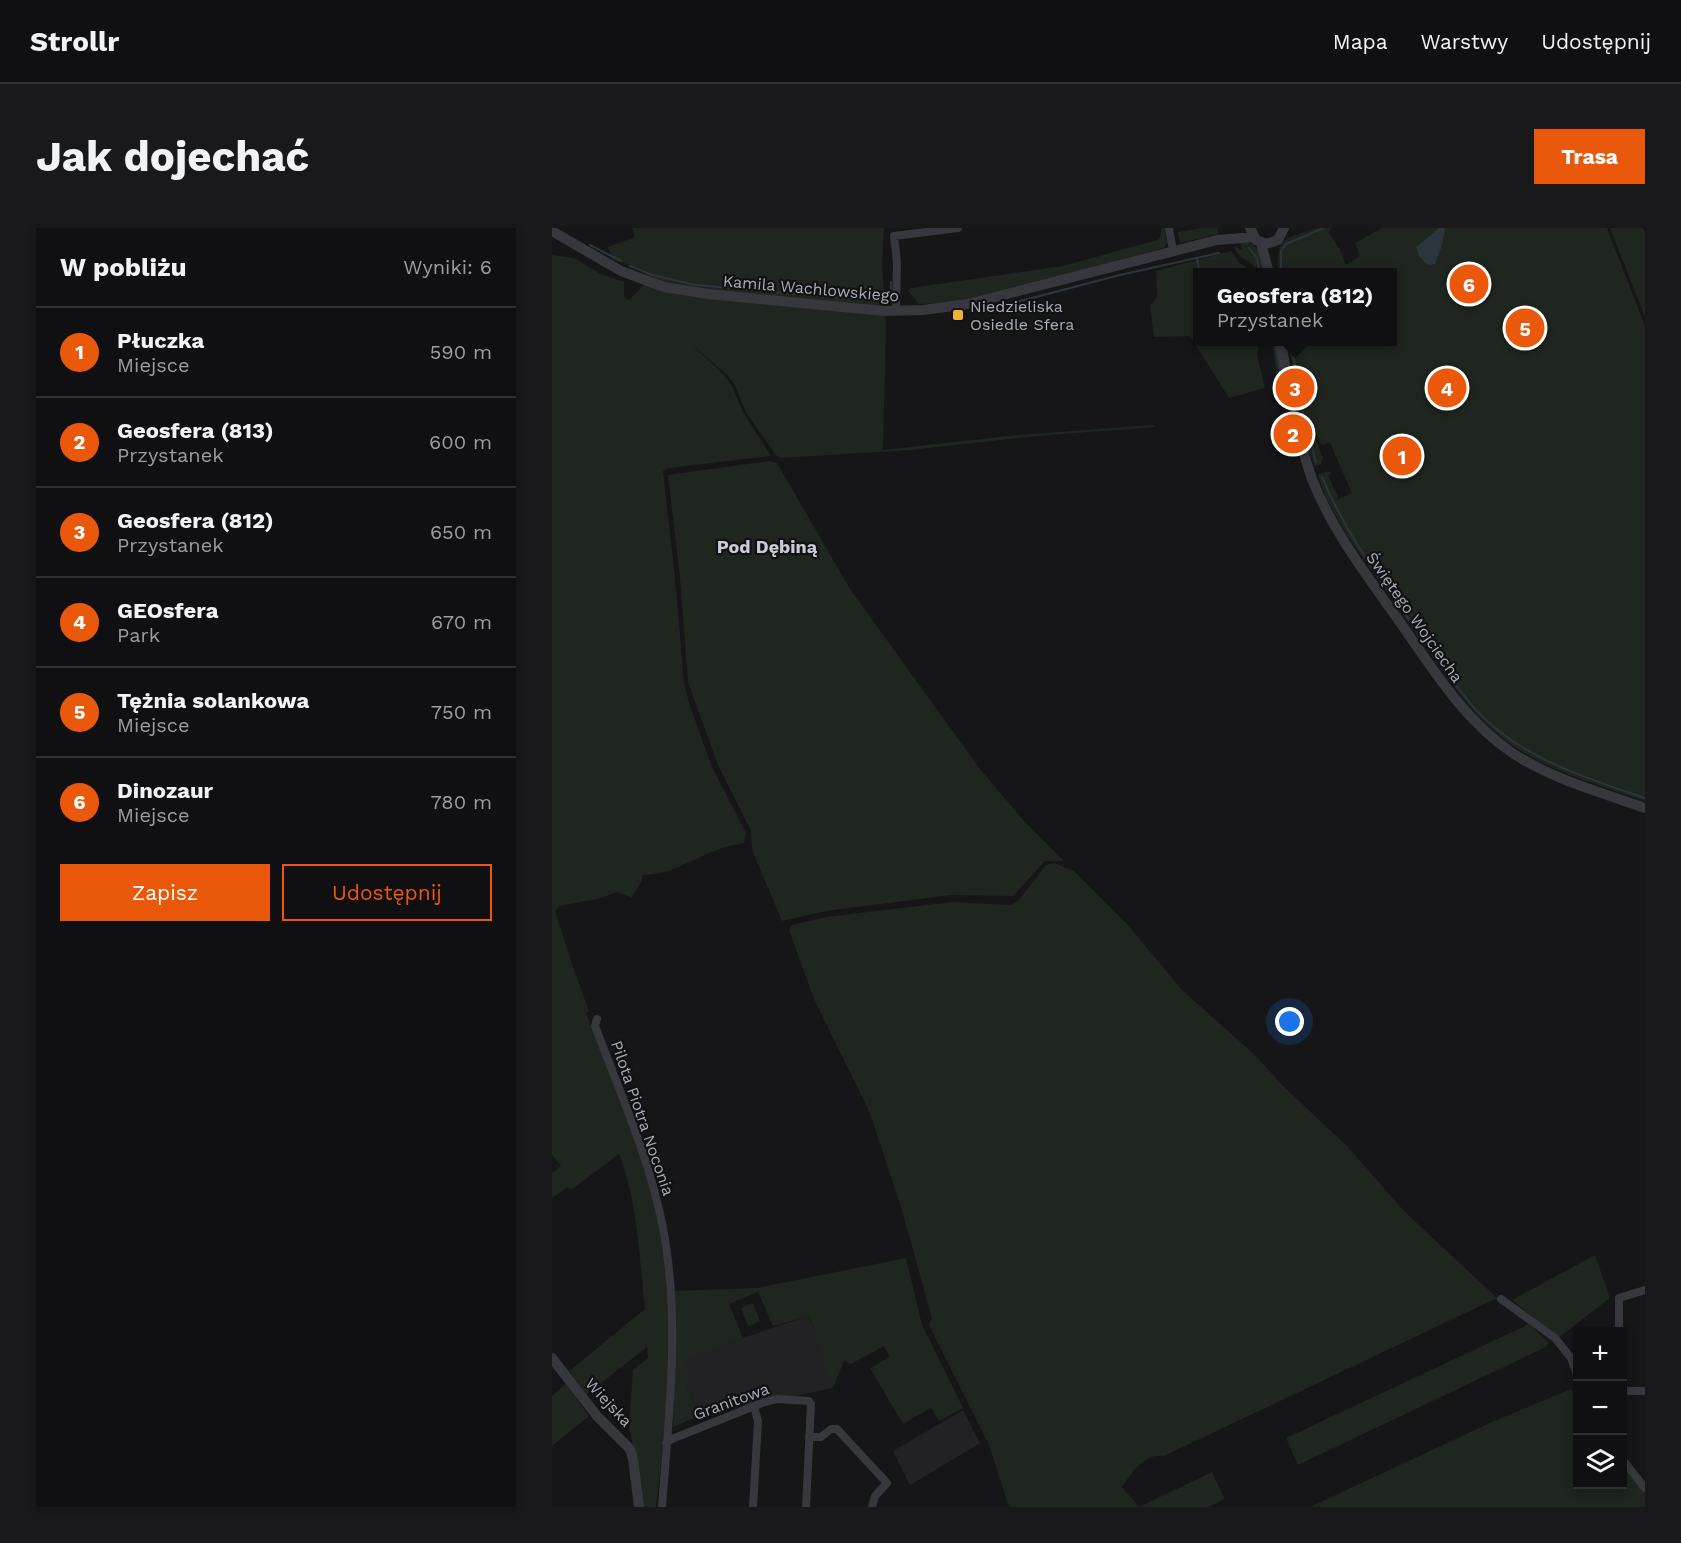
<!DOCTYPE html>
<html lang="pl">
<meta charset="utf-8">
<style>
body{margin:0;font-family:"Work Sans",sans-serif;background:#19191b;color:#f1f3f6}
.controls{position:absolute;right:18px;bottom:18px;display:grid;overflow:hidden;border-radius:0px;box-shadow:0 3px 9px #0003}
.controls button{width:54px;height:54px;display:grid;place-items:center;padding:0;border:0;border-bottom:2px solid #303032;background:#101012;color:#f1f3f6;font:30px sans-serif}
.you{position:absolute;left:738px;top:794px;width:21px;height:21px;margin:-15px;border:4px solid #fff;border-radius:50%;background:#1a73e8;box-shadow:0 0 0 9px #1a73e833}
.badge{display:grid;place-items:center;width:39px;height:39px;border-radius:50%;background:#ea580c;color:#fff;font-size:20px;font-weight:700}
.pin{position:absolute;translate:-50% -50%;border:3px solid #fff;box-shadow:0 2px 6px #0006}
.popup{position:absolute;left:641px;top:40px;width:204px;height:78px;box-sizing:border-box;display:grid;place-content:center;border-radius:0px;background:#101012;filter:drop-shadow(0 2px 4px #0005);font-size:20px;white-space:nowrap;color:#9c9d9f}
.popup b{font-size:22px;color:#f1f3f6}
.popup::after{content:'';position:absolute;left:50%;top:100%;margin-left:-12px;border:12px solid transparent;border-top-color:#101012}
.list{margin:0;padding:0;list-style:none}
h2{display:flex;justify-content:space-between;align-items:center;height:78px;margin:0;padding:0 24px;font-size:26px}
h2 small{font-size:20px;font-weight:400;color:#9c9d9f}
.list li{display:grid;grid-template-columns:39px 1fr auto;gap:18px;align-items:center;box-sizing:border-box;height:90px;padding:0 24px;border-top:2px solid #303032}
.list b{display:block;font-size:22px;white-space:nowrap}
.list p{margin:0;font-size:20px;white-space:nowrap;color:#9c9d9f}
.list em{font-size:20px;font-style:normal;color:#9c9d9f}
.actions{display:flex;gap:12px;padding:18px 24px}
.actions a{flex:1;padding:14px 0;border:2px solid #ea580c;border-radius:0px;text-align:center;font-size:21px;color:#ea580c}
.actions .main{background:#ea580c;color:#fff}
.icon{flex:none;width:33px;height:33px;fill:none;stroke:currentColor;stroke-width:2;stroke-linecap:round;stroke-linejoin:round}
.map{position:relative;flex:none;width:1093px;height:1279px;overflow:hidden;border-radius:0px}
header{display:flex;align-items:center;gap:36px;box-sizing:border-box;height:84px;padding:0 30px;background:#101012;border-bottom:2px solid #303032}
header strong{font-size:28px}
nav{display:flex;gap:33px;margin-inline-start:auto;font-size:21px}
.intro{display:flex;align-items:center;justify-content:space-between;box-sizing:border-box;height:144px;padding:0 36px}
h1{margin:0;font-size:42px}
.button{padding:15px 27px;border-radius:0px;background:#ea580c;color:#fff;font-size:21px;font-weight:700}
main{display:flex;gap:36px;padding:0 36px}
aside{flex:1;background:#101012;border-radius:0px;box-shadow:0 3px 9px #0003}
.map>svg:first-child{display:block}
.built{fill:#222225}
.green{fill:#1e261f}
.water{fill:#2c353c}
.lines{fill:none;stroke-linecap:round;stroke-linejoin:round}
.stream{stroke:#2c353c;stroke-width:2}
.minor{stroke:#37383d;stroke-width:8}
.tertiary{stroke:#37383d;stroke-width:10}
.poi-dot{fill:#f2b134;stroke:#111113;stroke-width:2}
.labels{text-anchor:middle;stroke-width:4.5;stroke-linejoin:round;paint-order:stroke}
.street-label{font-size:16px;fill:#a8adb8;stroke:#111113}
.poi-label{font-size:16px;fill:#a8adb8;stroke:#111113;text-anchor:start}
.neighbourhood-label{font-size:18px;font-weight:bold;fill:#c9ccd4;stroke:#111113}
</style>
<header>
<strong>Strollr</strong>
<nav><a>Mapa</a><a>Warstwy</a><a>Udostępnij</a></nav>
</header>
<div class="intro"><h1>Jak dojechać</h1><a class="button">Trasa</a></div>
<main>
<aside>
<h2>W pobliżu<small>Wyniki: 6</small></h2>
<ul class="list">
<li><span class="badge">1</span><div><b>Płuczka</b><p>Miejsce</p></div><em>590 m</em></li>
<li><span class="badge">2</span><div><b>Geosfera (813)</b><p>Przystanek</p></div><em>600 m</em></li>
<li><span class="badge">3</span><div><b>Geosfera (812)</b><p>Przystanek</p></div><em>650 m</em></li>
<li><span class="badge">4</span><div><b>GEOsfera</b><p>Park</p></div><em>670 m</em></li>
<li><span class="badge">5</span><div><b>Tężnia solankowa</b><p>Miejsce</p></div><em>750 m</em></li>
<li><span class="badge">6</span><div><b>Dinozaur</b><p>Miejsce</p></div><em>780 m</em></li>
</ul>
<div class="actions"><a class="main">Zapisz</a><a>Udostępnij</a></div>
</aside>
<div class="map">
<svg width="1093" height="1279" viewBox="0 0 1093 1279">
<rect width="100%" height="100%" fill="#161618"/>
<path class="built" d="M256,1088L266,1109L268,1122L281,1160L147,1188L134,1156L133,1133L191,1110Z
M411,1182L428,1215L358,1257L341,1223Z"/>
<path class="green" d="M80,0H332L330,35L334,97L331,222L467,207L600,197L604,199L484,208L358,222L229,230L224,227L193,183L183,157L175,147L138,115L172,147L180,158L191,184L219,228L116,240L111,243L123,350L132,454L137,475L160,539L194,605L192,615C183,617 173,618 165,622C137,632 120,647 90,647V652L80,670L65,664L49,670L8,678L3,683L22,742L37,783L34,785C57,843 83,901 99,961C127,1064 117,1174 104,1279H91L87,1247L77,1199L81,1142L96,1130L95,1119L34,1167L17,1143L93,1081C87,1030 86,974 67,926L19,962L16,959L0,970V945L9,938L0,927V27L22,30L49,46L72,54V68L77,72L100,49L86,40L60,31L56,19L83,9Z
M610,0H613L615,15L612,20L423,70L395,75L367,76L356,63L359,60L511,38L605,12L608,9Z
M650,0H670L665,1L666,6L628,15L626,4Z
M764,0H779L777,5L788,22L794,37L808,28L803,15L830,0H1055L1093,98V573C1051,559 1007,546 969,523C929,498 901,459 875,421L880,413L874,417L871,416L795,307L774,270L766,247L776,243L780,245L776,248L786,268L785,272L800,265L778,215L769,217L760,196V191L749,190L736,114H840V45L726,44C725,7 733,12 764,0Z
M1058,0H1091L1093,4V89Z
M697,14L706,21L714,44H706C701,32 686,33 682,18L690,22L689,15Z
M679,23L687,35L695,39L691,44L646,45V114H706L705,127L713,160L677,170L638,108L602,109L598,78L605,69L604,43Z
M720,114H726L735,178H730L729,176Z
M751,194L757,195L771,230L769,236L762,238L750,199Z
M218,233L225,235L298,361L428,541L471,592L512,633H493L461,668L399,667L274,683L230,693L200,622L199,603L166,537L136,454L128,350L116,247Z
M502,635L522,643L576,697L630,762L704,828L732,859L795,918L853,984L945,1070L612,1228C592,1225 580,1244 570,1259L587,1279L660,1244L673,1271L656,1279H457L437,1217L377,1097L380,1090L349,979L318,885L262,771L237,702L240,697L274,689L400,674L458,677L466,673L494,637Z
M1043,1027L1058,1070L1006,1110L960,1072Z
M354,1030L370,1097L411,1180L387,1193L379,1180L351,1196L318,1140L338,1129L332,1118L299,1136L292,1133L281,1160C270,1137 267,1112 257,1088L221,1098L206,1064L177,1076L191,1110L134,1133L141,1152L134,1156L147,1188L121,1199L123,1131L122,1063L205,1060Z
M201,1075L208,1093L196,1098L189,1080Z
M977,1096L997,1115L992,1120L746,1237L734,1210Z
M14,1156L37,1188L0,1218V1168Z
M1019,1161L1025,1172L1026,1256H1070L1071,1235L1093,1263V1279H758L940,1194Z"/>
<path class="water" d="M887,0H892L893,2L889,20L883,36L876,37L867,28L864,19Z"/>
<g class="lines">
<path class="stream" d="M38,17L69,33
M697,20L705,30L708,45
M645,31L648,45
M78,38L100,47L144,57L334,74L338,72L339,54
M729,45V23L734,16L772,0
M430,83L568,47L667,25
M723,114L734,176
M739,114L752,190
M735,186L736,191
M753,195L764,234
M770,249C795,310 836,361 873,414
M877,420C893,441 907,463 924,482C970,531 1032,549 1093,570"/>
<path class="minor" d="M617,0L621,23
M344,83L345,33L342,8L406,0
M45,791L43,798C72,875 107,951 116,1033C126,1114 116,1197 110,1279
M949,1071L1003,1110L1019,1130L1026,1149
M1067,1104V1070L1093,1062
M1070,1163H1093
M257,1209H269L279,1201H285L335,1255L323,1268L320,1279
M114,1215L120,1211L210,1175L225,1171L257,1173L259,1176L254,1279
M1070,1231L1093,1260
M201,1279L206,1193L202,1179"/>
<path class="tertiary" d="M698,0L704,12L714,16L726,12L732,0
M0,3L69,43L112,59L156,66L332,83L371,82L416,76L665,12L702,9
M709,15L717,45
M729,114C737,160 744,206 760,251C780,302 813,345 845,390C879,438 910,490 959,524C999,551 1048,564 1093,580
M0,1130L45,1188L78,1221L81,1231L87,1279"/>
</g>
<rect class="poi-dot" x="400" y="81" width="12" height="12" rx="3"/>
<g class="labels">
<g class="street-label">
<text transform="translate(259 60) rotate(5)" y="6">Kamila Wachlowskiego</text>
<text transform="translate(863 389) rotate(55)" y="6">Świętego Wojciecha</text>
<text transform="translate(91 890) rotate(71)" y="6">Pilota Piotra Noconia</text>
<text transform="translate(179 1173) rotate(-20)" y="6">Granitowa</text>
<text transform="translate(57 1174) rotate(47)" y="6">Wiejska</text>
</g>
<g class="poi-label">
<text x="418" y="84">Niedzieliska<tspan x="418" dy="18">Osiedle Sfera</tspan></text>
</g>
<g class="neighbourhood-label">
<text x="215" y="325">Pod Dębiną</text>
</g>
</g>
</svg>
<div class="controls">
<button>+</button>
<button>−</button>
<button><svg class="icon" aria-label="layers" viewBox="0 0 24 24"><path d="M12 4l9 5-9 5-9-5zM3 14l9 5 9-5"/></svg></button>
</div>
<div class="you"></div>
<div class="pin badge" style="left:850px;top:228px">1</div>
<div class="pin badge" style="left:741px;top:206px">2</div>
<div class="pin badge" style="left:743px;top:160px">3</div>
<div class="popup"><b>Geosfera (812)</b>Przystanek</div>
<div class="pin badge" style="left:895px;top:160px">4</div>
<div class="pin badge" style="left:973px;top:100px">5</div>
<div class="pin badge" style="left:917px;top:56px">6</div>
</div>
</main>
